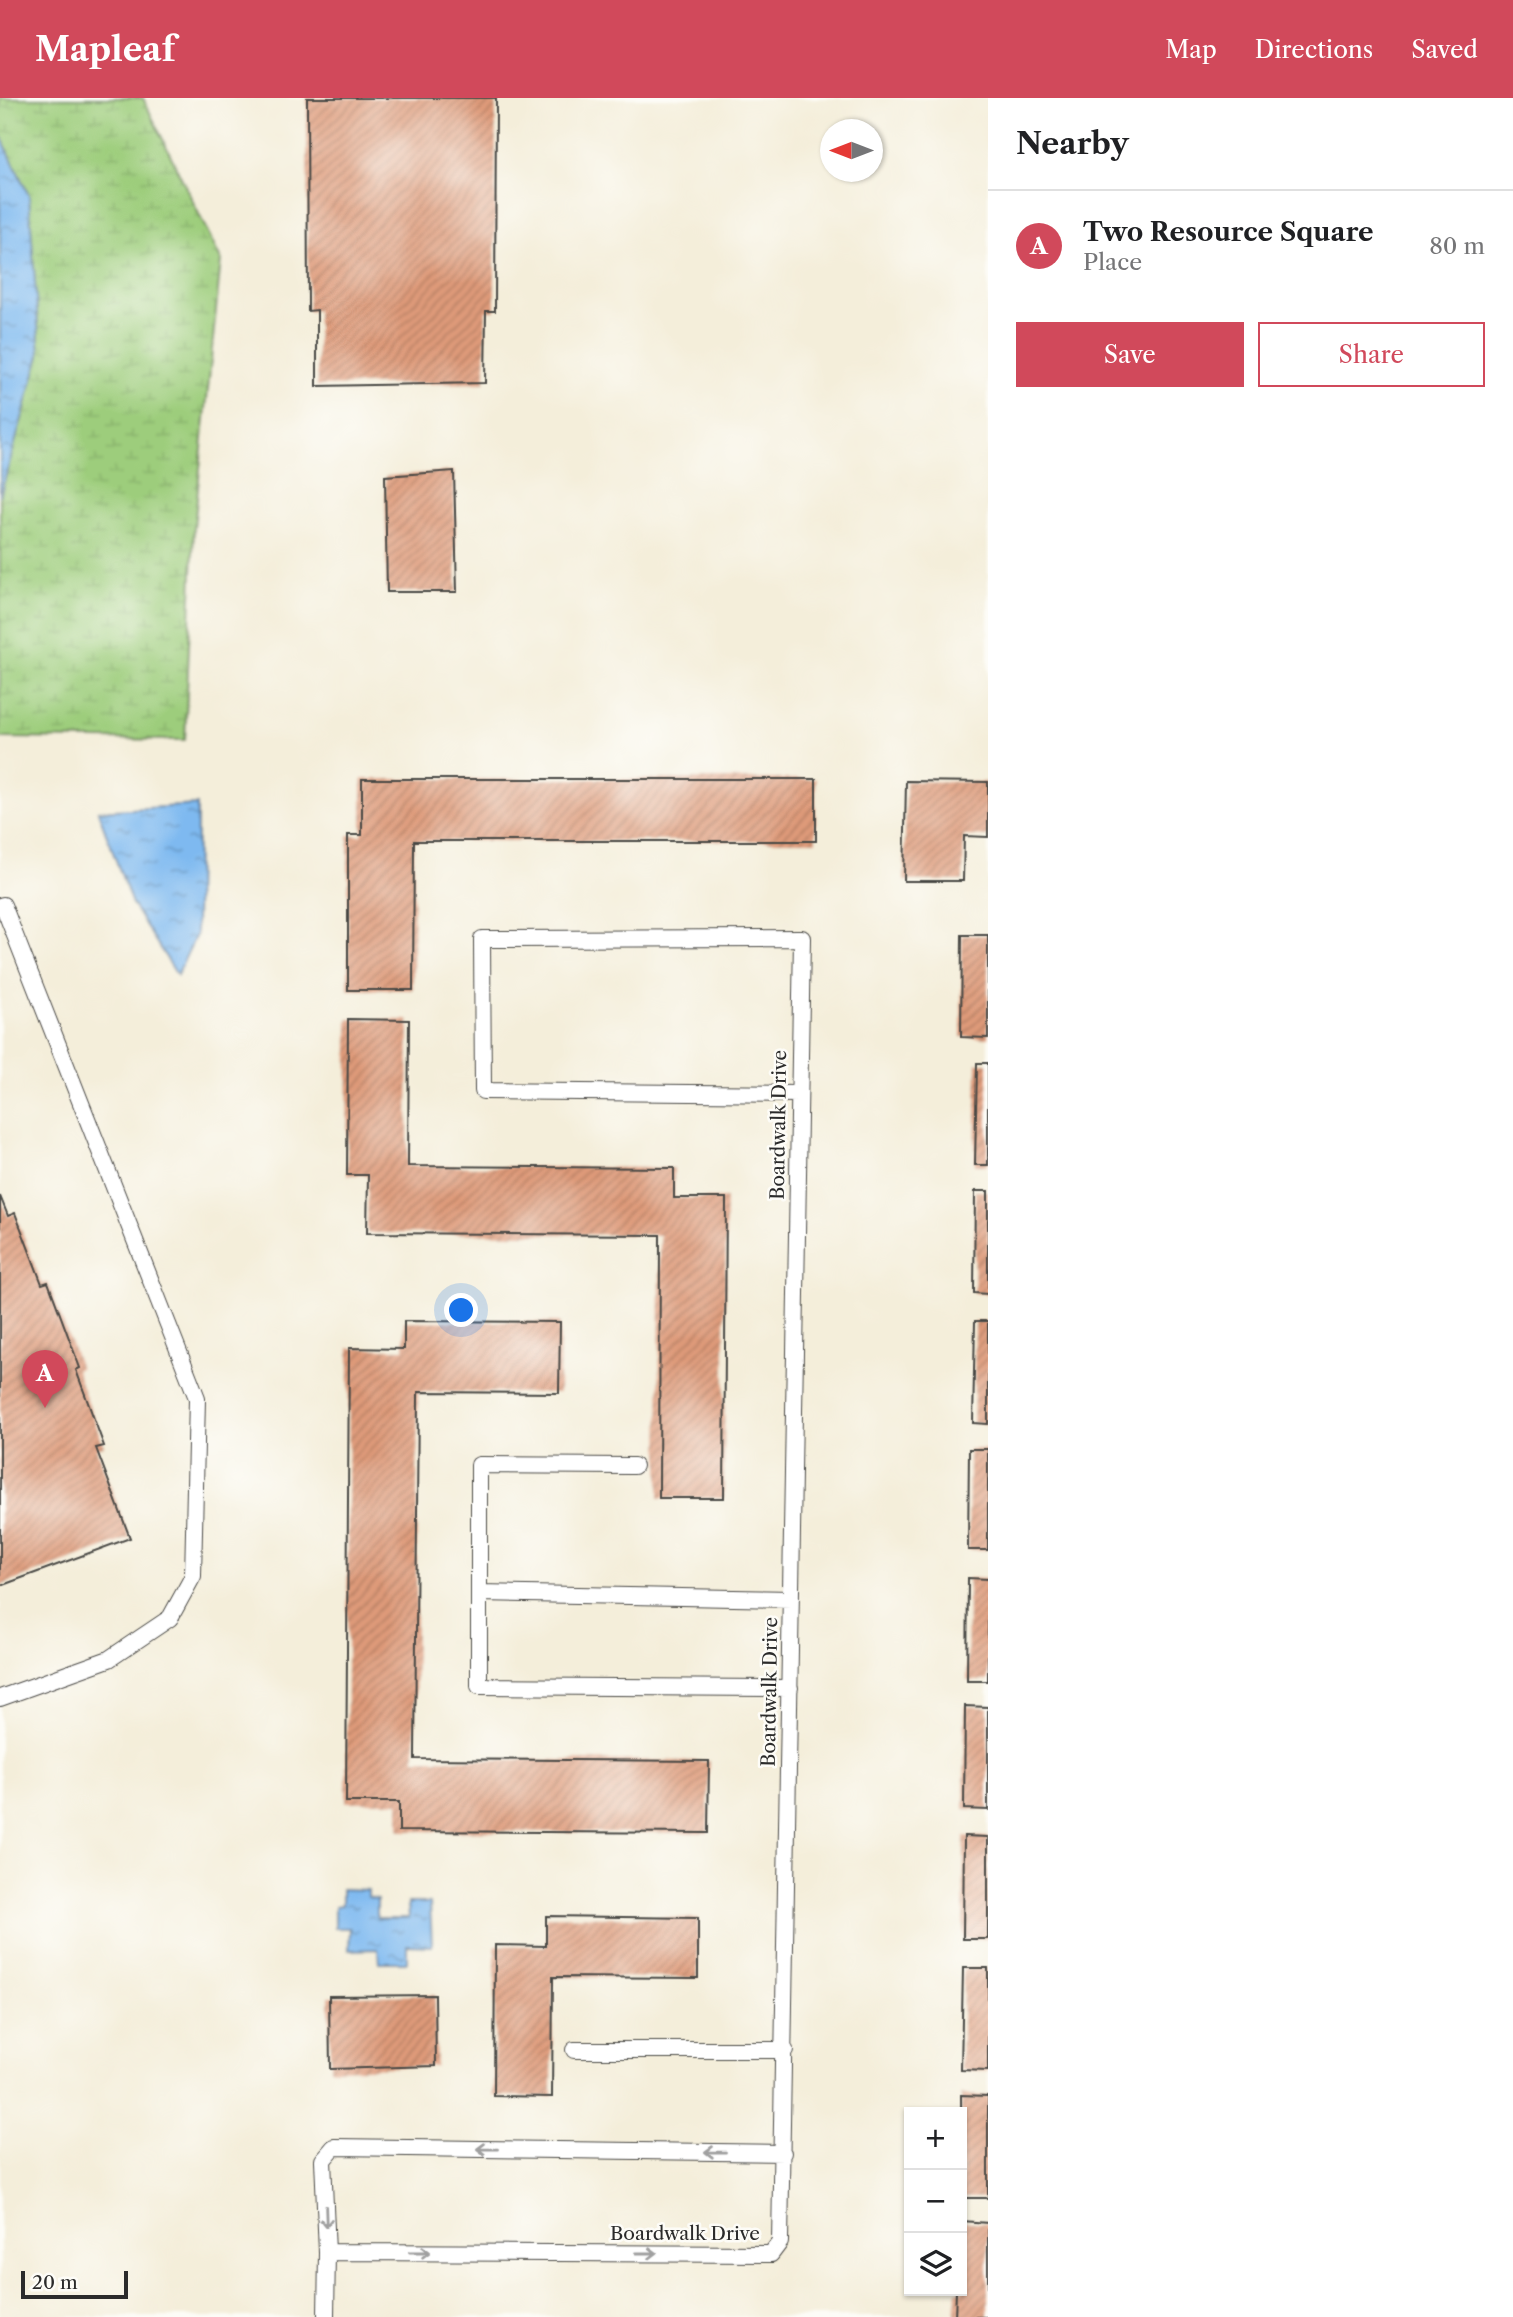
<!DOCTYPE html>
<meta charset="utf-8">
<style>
body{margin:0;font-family:"Libre Caslon Text",serif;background:#f6f6f6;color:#202124}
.controls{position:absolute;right:21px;bottom:21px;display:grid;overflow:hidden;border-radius:0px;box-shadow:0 2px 5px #0004}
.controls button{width:63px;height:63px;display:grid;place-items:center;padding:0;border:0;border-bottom:2px solid #e0e0e0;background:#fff;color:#202124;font:35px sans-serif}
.compass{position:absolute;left:820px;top:21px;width:63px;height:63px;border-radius:50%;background:#fff;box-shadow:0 2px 5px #0004;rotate:270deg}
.scale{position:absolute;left:21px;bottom:18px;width:107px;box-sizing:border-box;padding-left:7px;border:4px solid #2b2b2b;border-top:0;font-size:19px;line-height:24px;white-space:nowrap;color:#2b2b2b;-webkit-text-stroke:5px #fdfcf7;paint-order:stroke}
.you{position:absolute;left:462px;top:1213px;width:24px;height:24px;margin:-18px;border:5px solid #fff;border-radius:50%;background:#1a73e8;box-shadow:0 0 0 10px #1a73e833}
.badge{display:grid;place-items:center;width:46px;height:46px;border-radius:50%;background:#d1495b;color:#fff;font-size:23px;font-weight:700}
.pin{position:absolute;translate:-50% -58px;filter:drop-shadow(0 2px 4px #0008)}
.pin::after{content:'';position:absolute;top:37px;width:24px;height:21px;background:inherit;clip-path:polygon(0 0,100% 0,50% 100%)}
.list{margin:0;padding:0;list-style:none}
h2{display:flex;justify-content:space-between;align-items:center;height:91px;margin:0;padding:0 28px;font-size:30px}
h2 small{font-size:23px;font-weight:400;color:#757577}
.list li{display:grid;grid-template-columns:46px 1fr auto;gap:21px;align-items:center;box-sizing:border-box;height:112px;padding:0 28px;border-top:2px solid #e0e0e0}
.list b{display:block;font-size:26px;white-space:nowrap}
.list p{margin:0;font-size:23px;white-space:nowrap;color:#757577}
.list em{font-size:23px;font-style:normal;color:#757577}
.actions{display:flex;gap:14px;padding:21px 28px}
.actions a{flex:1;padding:16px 0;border:2px solid #d1495b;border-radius:0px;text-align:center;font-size:24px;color:#d1495b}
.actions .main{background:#d1495b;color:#fff}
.icon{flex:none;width:38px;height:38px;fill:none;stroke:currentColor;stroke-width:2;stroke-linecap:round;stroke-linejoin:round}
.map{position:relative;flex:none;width:988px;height:2219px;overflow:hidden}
header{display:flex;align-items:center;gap:42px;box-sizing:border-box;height:98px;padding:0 35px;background:#d1495b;color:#fff}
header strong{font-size:33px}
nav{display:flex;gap:38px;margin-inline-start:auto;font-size:24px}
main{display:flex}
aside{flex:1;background:#fff}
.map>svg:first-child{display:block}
.wetland{fill:url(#wetland-marsh);stroke:#647c54;stroke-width:2}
.water{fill:url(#water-ripples);stroke:#54728e;stroke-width:2}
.building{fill:url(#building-hatch)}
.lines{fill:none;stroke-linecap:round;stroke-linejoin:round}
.lane-casing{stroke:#494845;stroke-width:18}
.lane{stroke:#fff;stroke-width:16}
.oneway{stroke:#a0a0a0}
.labels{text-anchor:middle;stroke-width:5;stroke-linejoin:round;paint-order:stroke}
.street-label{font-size:19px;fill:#2b2b2b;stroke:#fdfcf7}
</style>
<header>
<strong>Mapleaf</strong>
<nav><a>Map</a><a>Directions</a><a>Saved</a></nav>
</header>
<main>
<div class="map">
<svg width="988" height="2219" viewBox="0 0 988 2219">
<defs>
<pattern id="wetland-marsh" width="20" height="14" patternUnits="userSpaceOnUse" patternTransform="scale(1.75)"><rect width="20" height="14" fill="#9dcd7c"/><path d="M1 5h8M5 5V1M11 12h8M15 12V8" fill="none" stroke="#87b06b"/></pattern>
<pattern id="water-ripples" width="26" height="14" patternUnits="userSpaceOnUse" patternTransform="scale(1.75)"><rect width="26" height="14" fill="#7eb9f0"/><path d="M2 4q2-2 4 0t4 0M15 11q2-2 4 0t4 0" fill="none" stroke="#6797c3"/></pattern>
<pattern id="building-hatch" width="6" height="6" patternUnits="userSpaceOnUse" patternTransform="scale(1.75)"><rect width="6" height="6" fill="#de9a79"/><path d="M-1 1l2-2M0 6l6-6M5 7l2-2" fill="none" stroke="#b47e63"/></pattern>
</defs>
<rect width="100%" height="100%" fill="#fdfcf7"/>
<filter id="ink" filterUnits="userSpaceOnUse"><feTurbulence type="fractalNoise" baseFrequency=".0143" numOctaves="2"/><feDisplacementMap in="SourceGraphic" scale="14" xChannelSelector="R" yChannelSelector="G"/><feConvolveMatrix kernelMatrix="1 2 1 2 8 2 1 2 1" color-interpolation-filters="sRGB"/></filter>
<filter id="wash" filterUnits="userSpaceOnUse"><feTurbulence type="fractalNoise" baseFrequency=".00686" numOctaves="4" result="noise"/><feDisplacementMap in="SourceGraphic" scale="28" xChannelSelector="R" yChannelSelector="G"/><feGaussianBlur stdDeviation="1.57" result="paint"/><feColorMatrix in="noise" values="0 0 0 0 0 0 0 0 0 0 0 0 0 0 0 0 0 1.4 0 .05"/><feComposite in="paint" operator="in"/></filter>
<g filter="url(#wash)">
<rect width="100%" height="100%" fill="#f4eeda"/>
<path class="wetland" d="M0,0H143L221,162L194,430L185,642L0,640V398L40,257L29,98L0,36Z"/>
<path class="water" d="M0,36L29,98L40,257L0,398Z
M197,707L196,837L177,877L132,806L98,713Z
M342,1791L368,1792V1799L377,1801V1820H409L408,1805H430L432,1848L407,1847V1864H379L378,1851L349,1852L350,1830H335V1808L342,1807Z"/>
<g id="blocks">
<path class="building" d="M307,0H496L495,213H486L485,285L317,288V212L308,213Z
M454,373L457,494H387L385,378Z
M362,681H816V743H414L413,892H348V737H362Z
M906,683L988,684V739L964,738L963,783H904Z
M962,837H988V940L961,939Z
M348,921L409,922L408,1068L674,1070V1100H726L724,1400H659L660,1137L367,1135L368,1077H347Z
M977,965H988V1067H975Z
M975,1093H988V1196L974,1195Z
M0,1098L8,1118L15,1115L42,1186L48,1184L80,1270L76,1272L104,1348L96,1350L130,1440L0,1488Z
M404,1223L560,1224L559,1295L418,1294L415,1661L709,1663L708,1735L399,1733V1704H346L349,1250L404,1251Z
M975,1223H988V1326L973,1325Z
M969,1351H988V1452H968Z
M968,1480L988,1481V1583H967Z
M965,1608L988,1609V1712L964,1711Z
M964,1738L988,1739V1841H963Z
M546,1818L698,1820V1880L553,1879L552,1999L494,1998L495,1847L546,1848Z
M963,1870H988V1973L961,1972Z
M435,1897L436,1968L330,1971L329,1898Z
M961,1997L988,1998V2100H962Z
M962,2123L988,2125V2219H955L956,2193H962Z"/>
</g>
</g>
<g filter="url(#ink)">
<use href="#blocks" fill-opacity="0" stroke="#494845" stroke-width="2"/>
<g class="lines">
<defs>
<path id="lane" d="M0,808L3,807L197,1300L193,1478L170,1520L109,1561L0,1600
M634,1368L479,1367V1588L790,1590
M479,1495L791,1501
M574,1952H785
M327,2154L771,2156L780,2144L802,840L482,841L483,993L799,996
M326,2219L327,2154L323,2062L334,2049L783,2055"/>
</defs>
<use href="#lane" class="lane-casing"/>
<use href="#lane" class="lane"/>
</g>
<defs><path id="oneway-shaft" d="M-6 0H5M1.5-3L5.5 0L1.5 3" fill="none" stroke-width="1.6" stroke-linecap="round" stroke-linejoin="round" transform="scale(1.75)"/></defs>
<g class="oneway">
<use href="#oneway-shaft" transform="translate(487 2051) rotate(-179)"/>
<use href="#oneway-shaft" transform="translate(715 2054) rotate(-179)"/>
<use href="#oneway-shaft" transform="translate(326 2119) rotate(88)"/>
<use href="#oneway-shaft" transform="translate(420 2154)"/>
<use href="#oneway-shaft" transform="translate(647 2155)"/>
</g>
</g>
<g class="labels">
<g class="street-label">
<text transform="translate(778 1027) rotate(-89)" y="7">Boardwalk Drive</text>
<text transform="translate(769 1594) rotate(-89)" y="7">Boardwalk Drive</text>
<text x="685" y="2142">Boardwalk Drive</text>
</g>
</g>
</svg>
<div class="controls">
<button>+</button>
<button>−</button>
<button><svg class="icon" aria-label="layers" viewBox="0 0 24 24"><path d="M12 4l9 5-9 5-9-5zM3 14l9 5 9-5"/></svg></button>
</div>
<svg class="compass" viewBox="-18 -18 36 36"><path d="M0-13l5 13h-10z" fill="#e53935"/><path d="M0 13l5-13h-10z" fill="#757577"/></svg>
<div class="scale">20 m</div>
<div class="you"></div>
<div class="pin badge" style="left:45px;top:1310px">A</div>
</div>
<aside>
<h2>Nearby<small></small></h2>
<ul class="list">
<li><span class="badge">A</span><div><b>Two Resource Square</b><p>Place</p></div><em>80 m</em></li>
</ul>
<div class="actions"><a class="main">Save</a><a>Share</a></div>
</aside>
</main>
